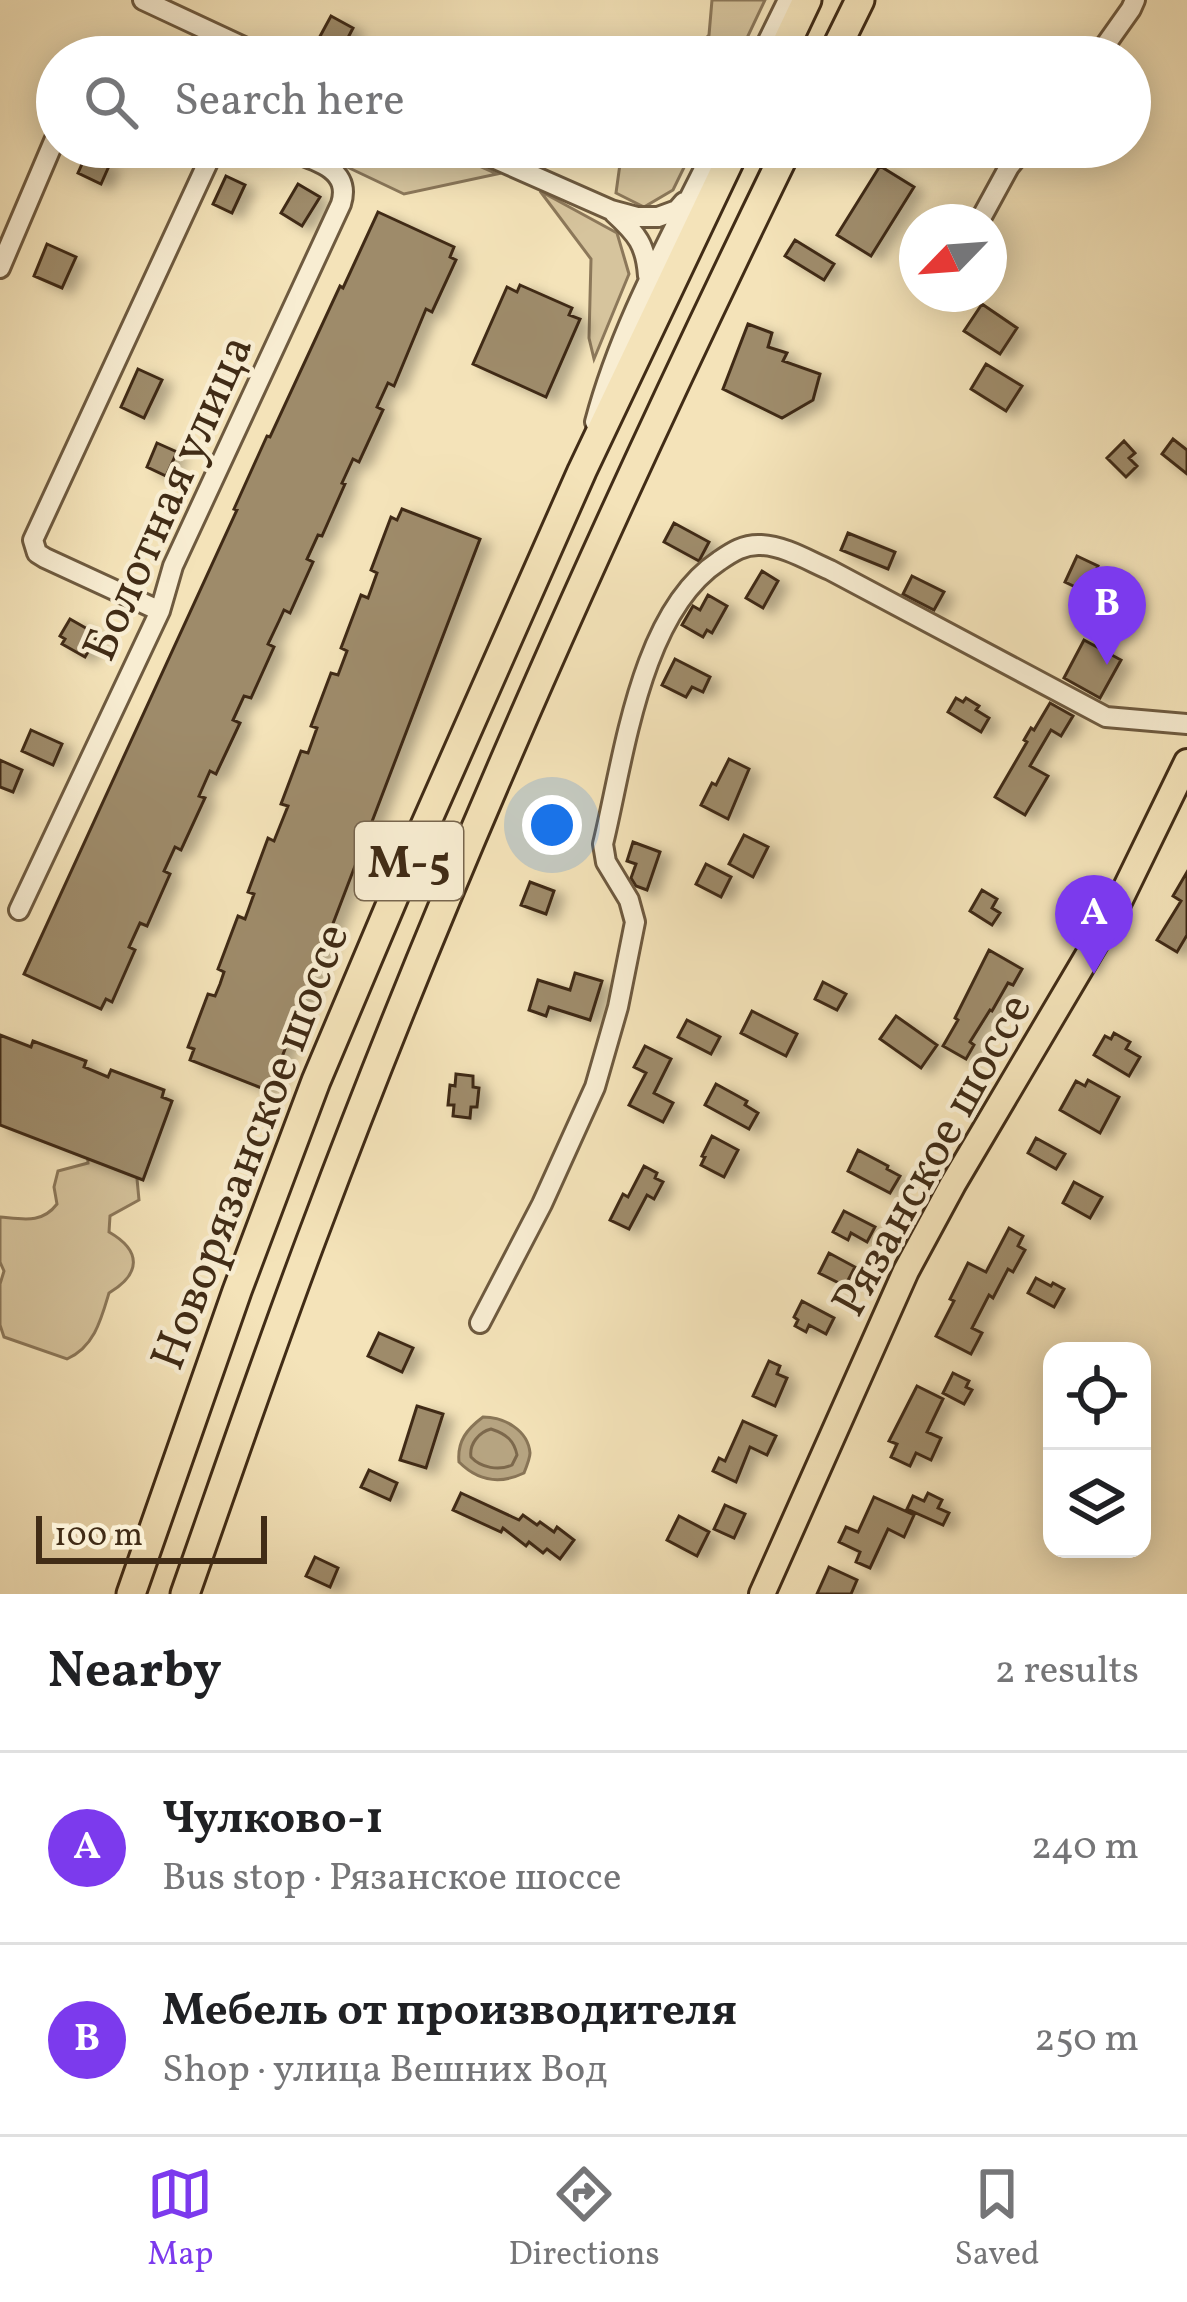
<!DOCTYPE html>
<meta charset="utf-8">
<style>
body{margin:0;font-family:Vollkorn,serif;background:#f2f2f2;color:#202124}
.controls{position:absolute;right:36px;bottom:36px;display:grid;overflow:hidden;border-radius:24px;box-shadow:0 6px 30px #0003}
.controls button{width:108px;height:108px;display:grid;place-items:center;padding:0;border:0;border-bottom:3px solid #e0e0e0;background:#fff;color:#202124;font:60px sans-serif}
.compass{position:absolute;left:899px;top:204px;width:108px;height:108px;border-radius:50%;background:#fff;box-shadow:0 6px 30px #0003;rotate:245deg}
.scale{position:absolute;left:36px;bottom:30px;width:231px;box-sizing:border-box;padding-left:12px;border:6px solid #412c16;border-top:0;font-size:33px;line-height:42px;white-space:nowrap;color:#412c16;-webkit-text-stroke:9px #f8edd2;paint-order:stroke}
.you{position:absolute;left:552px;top:825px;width:42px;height:42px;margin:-30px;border:9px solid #fff;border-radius:50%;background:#1a73e8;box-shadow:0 0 0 18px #1a73e833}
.badge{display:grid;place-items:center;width:78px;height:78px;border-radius:50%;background:#7c3aed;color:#fff;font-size:39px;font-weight:700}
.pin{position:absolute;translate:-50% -99px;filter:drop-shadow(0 3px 6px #0008)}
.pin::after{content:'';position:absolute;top:63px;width:42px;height:36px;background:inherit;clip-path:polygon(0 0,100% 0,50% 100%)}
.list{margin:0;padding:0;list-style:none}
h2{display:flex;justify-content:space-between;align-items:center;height:156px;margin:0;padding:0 48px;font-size:51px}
h2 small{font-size:39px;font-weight:400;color:#757577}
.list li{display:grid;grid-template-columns:78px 1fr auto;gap:36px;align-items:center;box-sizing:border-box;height:192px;padding:0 48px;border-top:3px solid #e0e0e0}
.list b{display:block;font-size:45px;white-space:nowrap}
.list p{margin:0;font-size:39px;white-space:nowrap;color:#757577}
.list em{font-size:39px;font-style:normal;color:#757577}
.icon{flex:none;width:66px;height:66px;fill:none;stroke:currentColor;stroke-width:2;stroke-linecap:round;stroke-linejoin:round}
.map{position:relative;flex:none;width:1187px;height:1594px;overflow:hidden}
.search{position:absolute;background:#fff;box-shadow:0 6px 30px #0003;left:36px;right:36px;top:36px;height:132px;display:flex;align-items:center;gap:30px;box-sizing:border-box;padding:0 42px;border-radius:66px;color:#757577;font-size:45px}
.sheet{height:540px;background:#fff}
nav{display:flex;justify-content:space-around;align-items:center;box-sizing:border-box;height:168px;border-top:3px solid #e0e0e0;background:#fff;font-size:33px;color:#757577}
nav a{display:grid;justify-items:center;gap:6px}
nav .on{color:#7c3aed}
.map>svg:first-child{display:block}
.green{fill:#d6c49d;stroke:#8c785a;stroke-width:3}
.water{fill:#b7a582;stroke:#887557;stroke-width:3}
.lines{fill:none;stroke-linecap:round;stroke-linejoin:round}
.shore{stroke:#7c684c;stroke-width:3}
.building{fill:#9e8b6b;stroke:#412c16;stroke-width:3;filter:url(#shadow)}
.minor-casing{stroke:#6e5a3f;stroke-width:24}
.major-casing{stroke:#412c16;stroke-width:30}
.highway-casing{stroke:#412c16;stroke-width:33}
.minor{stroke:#f8edd2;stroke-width:18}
.major{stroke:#f4e3b9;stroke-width:24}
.highway{stroke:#f4e3b9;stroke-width:27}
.labels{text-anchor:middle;stroke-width:9;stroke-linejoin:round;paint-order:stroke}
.shield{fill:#f8edd2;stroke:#78664e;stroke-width:3}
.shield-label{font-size:45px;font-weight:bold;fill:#412c16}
.street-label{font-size:48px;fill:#412c16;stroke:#f8edd2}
</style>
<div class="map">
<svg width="1187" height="1594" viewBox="0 0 1187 1594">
<defs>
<filter id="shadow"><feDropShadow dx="10" dy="5.5" stdDeviation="6" flood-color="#0004"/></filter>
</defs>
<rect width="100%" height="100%" fill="#f4e3b9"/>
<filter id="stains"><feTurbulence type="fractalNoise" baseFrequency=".00167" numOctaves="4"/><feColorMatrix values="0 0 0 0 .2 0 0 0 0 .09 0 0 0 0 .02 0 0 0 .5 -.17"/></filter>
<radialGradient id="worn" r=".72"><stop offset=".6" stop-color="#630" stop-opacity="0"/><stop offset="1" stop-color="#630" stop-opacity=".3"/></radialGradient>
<path class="green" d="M712,0H765L738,57H687L709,35Z
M305,147H436L497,174L404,194Z
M628,147H694L673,190L644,207L616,193L620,164Z
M540,191L617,233L629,274L594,359L589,338L591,259Z
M87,1147L136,1168L139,1200L110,1216L109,1232C142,1251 141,1274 109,1293C101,1320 94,1347 67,1359L4,1337L0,1325V1284L4,1271L0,1262V1217C23,1219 42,1224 57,1204L54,1187L58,1171L88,1163Z"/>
<path class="water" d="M483,1417C504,1417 528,1430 530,1453C530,1458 526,1468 524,1473C499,1485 478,1481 459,1462C457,1441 467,1429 483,1417Z"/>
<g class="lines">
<path class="shore" d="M491,1429C506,1434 514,1440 517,1455L512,1465C499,1471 481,1468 471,1457C469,1444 479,1432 491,1429Z"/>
</g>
<path class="building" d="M331,16L353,28L338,57H318L311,53Z
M86,155L109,166L101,184L78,173Z
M880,166L914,187L871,256L837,235Z
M226,176L245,185L232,213L213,204Z
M298,184L320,197L302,226L281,213Z
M378,212L454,247L450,257L456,260L432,312L426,309L394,386L388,383L377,407L383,410L359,462L353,459L342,483L345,484L322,536L318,535L307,559L313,562L290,613L284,610L279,621L268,644L274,647L251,698L244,696L233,720L240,723L216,774L210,771L199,796L205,798L181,850L175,847L164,871L170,874L147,926L140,923L129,947L135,950L112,1002L106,999L101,1009L24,974L237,510L234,509L267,436L270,437L340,286L343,288Z
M795,240L834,264L824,280L785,256Z
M47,244L76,257L62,288L34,276Z
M520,285L572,308L569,315L580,319L546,397L473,364L507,287L517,292Z
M982,304L1017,328L1000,354L964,331Z
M748,324L772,333L768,347L787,353L783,361L820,374L813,400L782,418L723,389Z
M986,364L1022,386L1006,411L971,389Z
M138,369L162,380L144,418L121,407Z
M1173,439L1187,450V474L1162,454Z
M1124,441L1135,453L1129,458L1137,466L1126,477L1107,458Z
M157,443L177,452L166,476L147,467Z
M402,509L480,539L269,1091L190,1060L194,1049L188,1047L208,994L215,996L220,984L224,972L218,969L238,916L245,919L254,894L248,892L268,838L274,841L288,806L281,804L301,751L308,753L317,728L311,726L331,673L338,675L347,651L341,648L361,595L368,598L377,573L371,570L391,517L397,520Z
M674,523L709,542L699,561L664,542Z
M848,533L895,552L888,569L841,550Z
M1077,556L1098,566L1086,592L1065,582Z
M762,571L778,581L763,608L746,598Z
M912,576L944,592L934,610L903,594Z
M708,595L727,606L712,633L707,630L703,637L682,625L693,606L700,610Z
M70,619L98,635L85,657L62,644L65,639L60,636Z
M1084,640L1121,660L1100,698L1064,678Z
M675,659L710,677L703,692L692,687L686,697L662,685Z
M956,698L963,702L966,698L979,706L976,710L989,718L981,732L948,712Z
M1050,703L1073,716L1061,736L1051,730L1030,766L1048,776L1025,815L995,797L1027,742L1024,740L1031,728L1034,730Z
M31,730L62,744L53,765L22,751Z
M729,759L749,769L728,819L701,805L712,783L716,785Z
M0,760L22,770L13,792L0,787Z
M744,835L768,847L753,877L729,864Z
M633,842L660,852L647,890L636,886L631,878L636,864L627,861Z
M706,864L731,877L721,897L696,884Z
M1187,872V935L1177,952L1157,940L1181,901L1173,896Z
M530,882L554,891L546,914L521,905Z
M982,890L997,899L992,908L1000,913L992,925L970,911Z
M989,950L1022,969L1013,985L1008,983L992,1011L990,1010L970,1042L974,1045L966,1059L943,1046L958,1020L955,1018Z
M575,973L602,981L590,1020L549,1007L546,1016L529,1010L538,980L570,990Z
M823,982L846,994L837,1010L815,999Z
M752,1011L797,1034L786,1056L741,1033Z
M896,1016L937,1045L921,1068L880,1039Z
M687,1020L720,1037L711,1054L678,1037Z
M1114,1033L1130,1042L1126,1049L1140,1057L1129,1076L1094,1055L1105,1036L1111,1039Z
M0,1035L31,1047L33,1041L86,1061L84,1067L108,1077L111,1070L164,1090L162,1097L172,1101L143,1180L0,1125Z
M645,1046L671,1059L654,1093L673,1103L663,1122L629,1105L646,1073L634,1067Z
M456,1074L473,1076V1087L479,1088L477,1107H471L470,1118L453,1116L454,1105H448L450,1085L455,1086Z
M1088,1080L1119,1097L1100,1133L1060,1110L1076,1081L1085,1086Z
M716,1084L747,1101L745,1105L758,1113L749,1129L705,1105Z
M712,1136L738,1150L724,1177L701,1165L705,1157L702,1156Z
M1036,1138L1065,1154L1056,1169L1028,1153Z
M858,1150L888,1166L887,1169L900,1176L890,1193L848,1171Z
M644,1166L657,1173L655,1178L663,1182L654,1199L647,1195L629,1229L610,1220L623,1194L628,1197Z
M1074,1182L1102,1197L1090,1218L1063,1203Z
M844,1211L875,1227L867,1242L851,1233L848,1240L833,1232Z
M1009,1228L1023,1236L1018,1246L1025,1250L1013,1272L1008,1269L993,1298L989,1295L972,1328L982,1333L971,1354L936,1336L954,1301L950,1299L968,1263L986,1272Z
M829,1253L855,1267L845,1286L819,1273Z
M1036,1278L1051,1286L1053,1283L1064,1289L1054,1307L1028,1293Z
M802,1301L834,1318L826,1334L809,1325L806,1332L795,1326L798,1320L794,1317Z
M379,1333L413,1348L402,1372L368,1356Z
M769,1361L780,1366L777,1374L787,1378L775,1406L753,1396Z
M953,1373L969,1381L966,1387L972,1390L964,1404L943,1393Z
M917,1386L943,1399L927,1432L941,1438L931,1460L916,1453L910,1466L891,1457L897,1444L889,1441Z
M417,1406L443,1414L426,1468L400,1460Z
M743,1421L776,1436L767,1455L750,1447L736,1482L713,1471L719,1458L725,1461Z
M369,1470L397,1483L390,1500L361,1487Z
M461,1493L519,1520L523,1515L537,1525L540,1522L554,1532L557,1527L574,1540L560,1559L547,1549L543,1553L529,1542L526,1546L503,1528L501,1532L453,1510Z
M928,1493L942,1500L938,1508L949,1513L943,1525L907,1509L913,1496L924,1501Z
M874,1497L914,1515L904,1537L888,1529L870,1568L856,1562L860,1552L839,1542L846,1527L858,1532Z
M725,1505L745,1514L734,1538L714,1529Z
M679,1516L709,1532L697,1556L667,1540Z
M315,1557L338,1568L330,1587L306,1576Z
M829,1567L857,1580L851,1594H817Z"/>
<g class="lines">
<defs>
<path id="minor" d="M143,0L265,57
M760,57L788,0
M1097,57L1131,9L1135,0
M468,147L611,210L637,217H658L677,210L684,202
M614,213C637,234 646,245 648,276
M979,222L1009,167L1025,147
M0,268L57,134
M595,422C621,324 671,237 715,147
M160,611L45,558L37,553L33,540L215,147
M19,910L160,611L173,566L341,204C353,165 306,158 277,147
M480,1323L542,1204L595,1087L618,1007L635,922L629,900L606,862L603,844C624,758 640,613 719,561C732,552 744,544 761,545C785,546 809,561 830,570L1106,717L1187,724"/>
<path id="major" d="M762,1594L906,1271L953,1184L1116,908L1187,762"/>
<path id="highway" d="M780,57L807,0
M832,57L860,0
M131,1594L237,1291L316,1081L404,873L582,471L736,147
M185,1594C228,1472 270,1348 316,1227C454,859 616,500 788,147"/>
</defs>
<use href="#minor" class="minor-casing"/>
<use href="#major" class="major-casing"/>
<use href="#highway" class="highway-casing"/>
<use href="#minor" class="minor"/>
<use href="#major" class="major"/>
<use href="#highway" class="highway"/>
</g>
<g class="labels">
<rect class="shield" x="355" y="822" width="108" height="78" rx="9"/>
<g class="shield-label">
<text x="409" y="877">М-5</text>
</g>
<g class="street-label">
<text transform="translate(166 497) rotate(-66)" y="17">Болотная улица</text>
<text transform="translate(248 1146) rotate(-69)" y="17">Новорязанское шоссе</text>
<text transform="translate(930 1154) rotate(-61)" y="17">Рязанское шоссе</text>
</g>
</g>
<rect width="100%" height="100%" filter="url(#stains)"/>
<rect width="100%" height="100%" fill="url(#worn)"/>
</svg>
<div class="controls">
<button><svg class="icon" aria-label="locate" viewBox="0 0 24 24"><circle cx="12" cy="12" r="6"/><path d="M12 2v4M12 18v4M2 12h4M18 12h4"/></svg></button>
<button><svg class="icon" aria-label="layers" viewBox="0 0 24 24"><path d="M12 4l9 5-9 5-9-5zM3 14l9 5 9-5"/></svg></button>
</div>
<svg class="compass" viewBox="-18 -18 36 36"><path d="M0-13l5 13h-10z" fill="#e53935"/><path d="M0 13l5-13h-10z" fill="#757577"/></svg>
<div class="scale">100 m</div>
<div class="you"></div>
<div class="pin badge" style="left:1094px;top:974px">A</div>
<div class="pin badge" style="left:1107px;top:665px">B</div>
<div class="search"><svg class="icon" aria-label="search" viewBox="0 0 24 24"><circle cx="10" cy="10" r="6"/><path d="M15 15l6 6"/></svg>Search here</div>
</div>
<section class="sheet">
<h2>Nearby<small>2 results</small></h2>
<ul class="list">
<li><span class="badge">A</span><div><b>Чулково-1</b><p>Bus stop · Рязанское шоссе</p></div><em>240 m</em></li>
<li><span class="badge">B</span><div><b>Мебель от производителя</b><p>Shop · улица Вешних Вод</p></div><em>250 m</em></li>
</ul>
</section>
<nav>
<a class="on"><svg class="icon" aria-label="map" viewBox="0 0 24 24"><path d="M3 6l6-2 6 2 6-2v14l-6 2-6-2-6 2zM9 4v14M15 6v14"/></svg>Map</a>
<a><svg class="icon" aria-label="directions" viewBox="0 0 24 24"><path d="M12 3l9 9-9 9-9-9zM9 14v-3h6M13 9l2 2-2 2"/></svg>Directions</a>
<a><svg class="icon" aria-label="saved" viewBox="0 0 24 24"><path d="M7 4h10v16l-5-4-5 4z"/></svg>Saved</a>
</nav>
